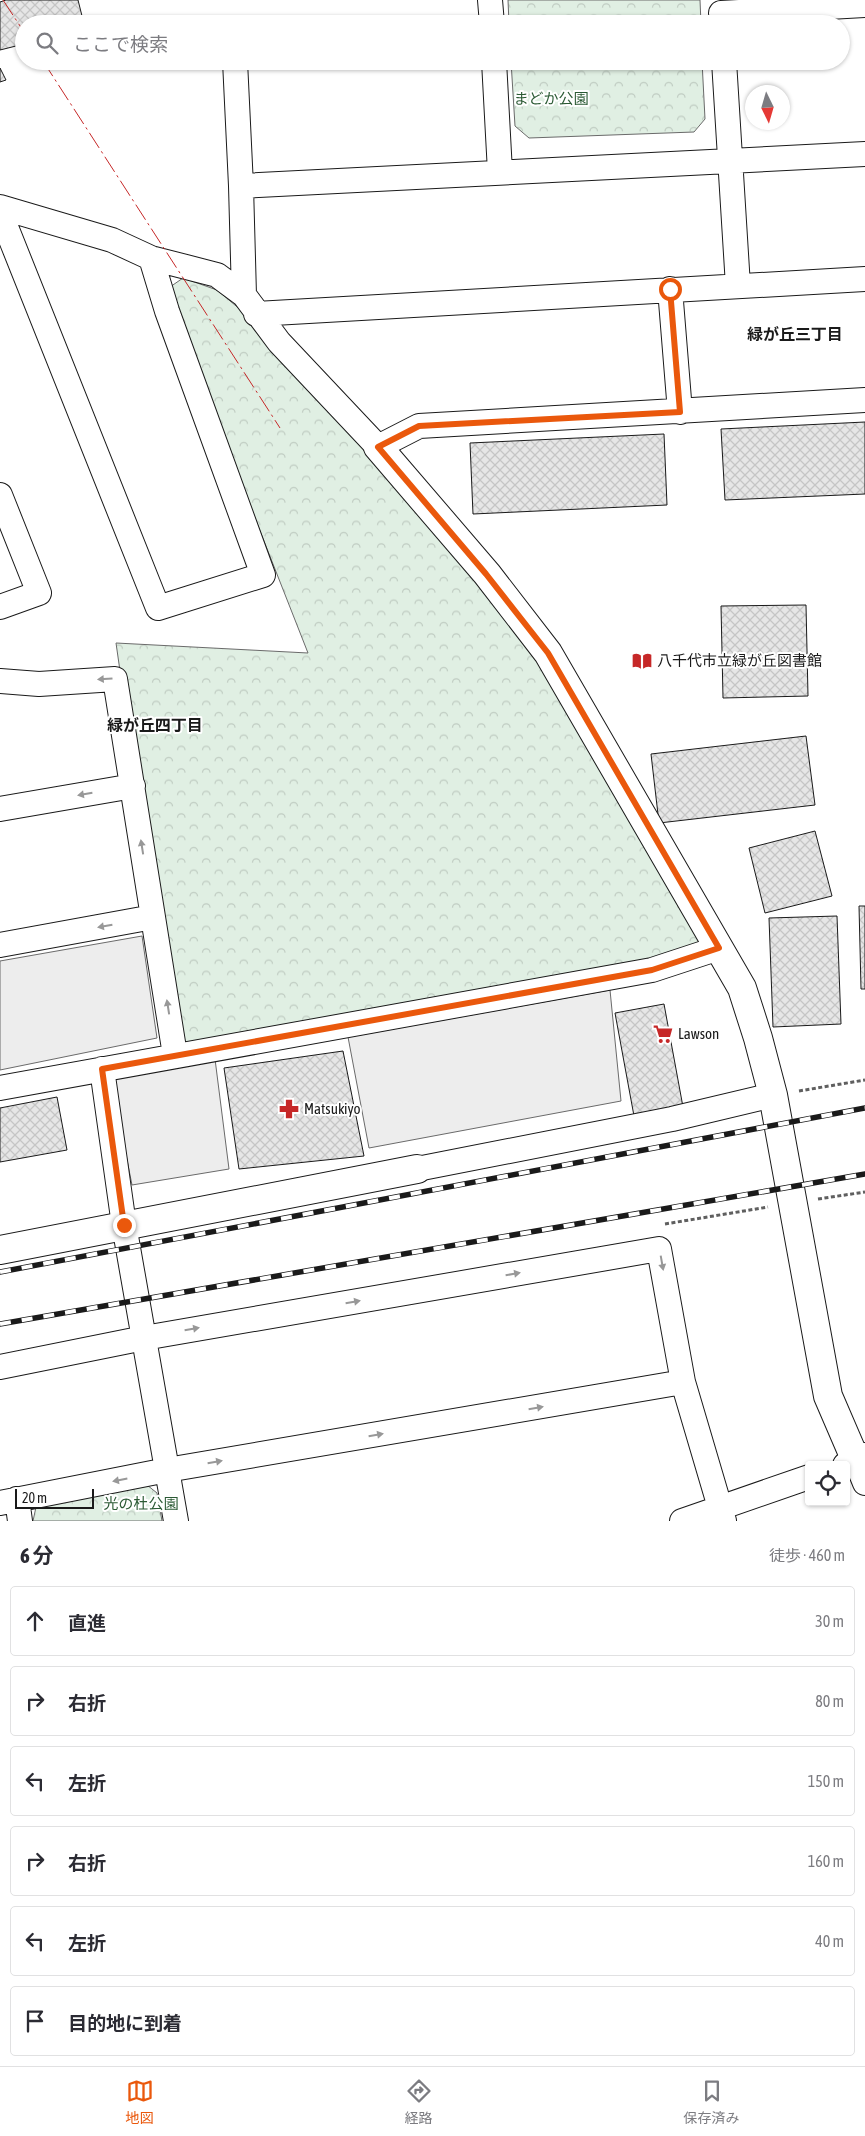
<!DOCTYPE html>
<html lang="ja">
<meta charset="utf-8">
<style>
body{margin:0;font-family:"Asap Condensed","Noto Sans JP",sans-serif;background:#f7f7f7;color:#2b2b33}
.controls{position:absolute;right:15px;bottom:15px;display:grid;overflow:hidden;border-radius:5px;box-shadow:0 1px 4px #0004}
.controls button{width:45px;height:45px;display:grid;place-items:center;padding:0;border:0;border-bottom:1px solid #e1e1e2;background:#fff;color:#2b2b33;font:25px sans-serif}
.compass{position:absolute;left:745px;top:85px;width:45px;height:45px;border-radius:50%;background:#fff;box-shadow:0 1px 4px #0004;rotate:175deg}
.scale{position:absolute;left:15px;bottom:12px;width:79px;box-sizing:border-box;padding-left:5px;border:2px solid #1a1a1a;border-top:0;font-size:14px;line-height:18px;white-space:nowrap;color:#1a1a1a;-webkit-text-stroke:4px #fff;paint-order:stroke}
.stop{position:absolute;width:15px;height:15px;margin:-11px;border:4px solid #ea580c;border-radius:50%;background:#fff}
.stop.end{background:#ea580c;border-color:#fff;box-shadow:0 1px 5px #0008}
.list{margin:0;padding:0;list-style:none}
h2{display:flex;justify-content:space-between;align-items:center;height:65px;margin:0;padding:0 20px;font-size:21px}
h2 small{font-size:16px;font-weight:400;color:#7c7c81}
.list li{display:grid;grid-template-columns:32px 1fr auto;gap:15px;align-items:center;box-sizing:border-box;height:70px;margin:0 10px 10px;padding:0 10px;border:1px solid #e1e1e2;border-radius:5px}
.list b{display:block;font-size:19px;white-space:nowrap}
.list em{font-size:16px;font-style:normal;color:#7c7c81}
.icon{flex:none;width:28px;height:28px;fill:none;stroke:currentColor;stroke-width:2;stroke-linecap:round;stroke-linejoin:round}
.map{position:relative;flex:none;width:865px;height:1521px;overflow:hidden}
.search{position:absolute;background:#fff;box-shadow:0 1px 4px #0004;left:15px;right:15px;top:15px;height:55px;display:flex;align-items:center;gap:12px;box-sizing:border-box;padding:0 18px;border-radius:28px;color:#7c7c81;font-size:19px}
.sheet{height:545px;background:#fff}
nav{display:flex;justify-content:space-around;align-items:center;box-sizing:border-box;height:70px;border-top:1px solid #e1e1e2;background:#fff;font-size:14px;color:#7c7c81}
nav a{display:grid;justify-items:center;gap:2px}
nav .on{color:#ea580c}
.map>svg:first-child{display:block}
.park{fill:url(#park-crowns);stroke:#6a6a6a}
.parking{fill:#ededed;stroke:#6a6a6a}
.building{fill:url(#building-cross-hatch);stroke:#1a1a1a}
.lines{fill:none;stroke-linecap:round;stroke-linejoin:round}
.street-casing{stroke:#1a1a1a;stroke-width:26}
.secondary-casing{stroke:#1a1a1a;stroke-width:30}
.path{stroke:#5f5f5f;stroke-width:3;stroke-dasharray:4 2.5;stroke-linecap:butt}
.street{stroke:#fff;stroke-width:24}
.secondary{stroke:#fff;stroke-width:28}
.rail-casing{stroke:#1a1a1a;stroke-width:5.5}
.rail{stroke:#fff;stroke-width:4;stroke-dasharray:11;stroke-linecap:butt}
.power{stroke:#c62828;stroke-width:1;stroke-dasharray:18 4 2.5 4;stroke-linecap:butt}
.oneway{fill:#989898}
.route{stroke:#ea580c;stroke-width:6}
.labels{text-anchor:middle;stroke-width:4;stroke-linejoin:round;paint-order:stroke}
.park-label{font-size:15px;fill:#2b5a34;stroke:#fff}
.poi-label{font-size:15px;fill:#1a1a1a;stroke:#fff;text-anchor:start}
.neighbourhood-label{font-size:16px;font-weight:bold;fill:#1a1a1a;stroke:#fff}
</style>
<div class="map">
<svg width="865" height="1521" viewBox="0 0 865 1521">
<defs>
<pattern id="park-crowns" width="20" height="18" patternUnits="userSpaceOnUse" patternTransform="scale(1.25)"><rect width="20" height="18" fill="#e0efe3"/><path d="M2 6a3 3 0 1 1 6 0M12 15a3 3 0 1 1 6 0" fill="none" stroke="#c0ccc2"/></pattern>
<pattern id="building-cross-hatch" width="8" height="8" patternUnits="userSpaceOnUse" patternTransform="scale(1.25)"><rect width="8" height="8" fill="#e6e6e6"/><path d="M0 0l8 8M0 8l8-8" fill="none" stroke="#c5c5c5"/></pattern>
</defs>
<rect width="100%" height="100%" fill="#fff"/>
<path class="park" d="M508,0H700L701,24H509Z
M511,61H702L705,119L694,132L529,138L515,126Z
M183,278L217,290L279,342L548,653L719,948L175,1055L116,643L308,653L212,409L170,287Z
M147,1485L157,1493L162,1521H33L36,1507Z"/>
<path class="parking" d="M142,936L157,1038L0,1070V961Z
M610,990L621,1101L369,1148L348,1037Z
M215,1059L229,1169L132,1185L111,1079Z"/>
<path class="building" d="M6,0H78L84,24H24V44L0,50V2Z
M0,68L6,80L0,82Z
M865,422V494L725,500L721,429Z
M664,434L667,505L473,514L470,443Z
M806,605L808,696L723,698L721,606Z
M806,736L815,805L659,823L651,754Z
M815,831L832,896L765,913L749,848Z
M859,906H865V989H861Z
M837,916L841,1024L773,1027L769,918Z
M664,1004L683,1107L634,1116L615,1013Z
M343,1051L364,1156L239,1169L224,1068Z
M57,1097L67,1150L0,1162V1108Z"/>
<g class="lines">
<defs>
<path id="street" d="M490,0L492,24
M721,13L865,5
M235,61L241,186
M494,61L500,172
M724,61L738,286
M0,207L112,240L151,258L217,275L244,295L279,342L378,447L419,426L865,400
M0,212L158,608L263,575L167,311L151,258
M670,289L680,412
M244,295L241,186L865,154
M256,314L865,279
M0,495L39,593L0,607
M0,681L39,684L115,679L175,1055
M0,809L133,786
M0,945L153,917
M102,1069L124,1225L176,1521
M0,1088L652,970L719,948
M417,1169L672,1119L773,1095
M0,1367L144,1338L659,1249L683,1382L724,1521
M845,1465L856,1461L865,1483
M17,1499L20,1521
M0,1503L167,1470L683,1382
M682,1521L809,1477"/>
<path id="secondary" d="M378,447L487,574L548,653L742,988L758,1038L773,1095L828,1396L856,1461L865,1457
M0,1250L417,1169"/>
</defs>
<use href="#street" class="street-casing"/>
<use href="#secondary" class="secondary-casing"/>
<path class="path" d="M799,1091L865,1080
M818,1199L865,1192
M665,1224L768,1207"/>
<use href="#street" class="street"/>
<use href="#secondary" class="secondary"/>
<defs>
<path id="rail" d="M0,1272L865,1108
M0,1324L865,1174"/>
</defs>
<use href="#rail" class="rail-casing"/>
<use href="#rail" class="rail"/>
<path class="power" d="M3,0L24,32
M43,61L280,428"/>
</g>
<defs><path id="oneway-solid" d="M-6-.8H1V-3.2L6.5 0L1 3.2V.8H-6Z" transform="scale(1.25)"/></defs>
<g class="oneway">
<use href="#oneway-solid" transform="translate(105 679) rotate(176)"/>
<use href="#oneway-solid" transform="translate(85 794) rotate(170)"/>
<use href="#oneway-solid" transform="translate(142 847) rotate(-99)"/>
<use href="#oneway-solid" transform="translate(105 926) rotate(170)"/>
<use href="#oneway-solid" transform="translate(168 1007) rotate(-99)"/>
<use href="#oneway-solid" transform="translate(662 1263) rotate(80)"/>
<use href="#oneway-solid" transform="translate(513 1274) rotate(-10)"/>
<use href="#oneway-solid" transform="translate(353 1302) rotate(-10)"/>
<use href="#oneway-solid" transform="translate(192 1329) rotate(-10)"/>
<use href="#oneway-solid" transform="translate(536 1408) rotate(-10)"/>
<use href="#oneway-solid" transform="translate(376 1435) rotate(-10)"/>
<use href="#oneway-solid" transform="translate(215 1462) rotate(-10)"/>
<use href="#oneway-solid" transform="translate(120 1480) rotate(169)"/>
</g>
<g class="lines">
<path class="route" d="M124,1225L102,1069L652,970L719,948L548,653L486,574L378,447L419,426L680,412L670,289"/>
</g>
<defs>
<symbol id="library-bare" viewBox="-9 -9 18 18"><path d="M-6-4Q-3-5.5-.7-3.5V5Q-3 3-6 4ZM6-4Q3-5.5 .7-3.5V5Q3 3 6 4Z" fill="#c62828" stroke="#fff" stroke-width="2.5" paint-order="stroke"/></symbol>
<symbol id="supermarket-bare" viewBox="-9 -9 18 18"><path d="M-6-5.5h2.5l.6 2H6L4.5 2H-2.5L-4.4-4H-6ZM-1.5 3.2a1.3 1.3 0 1 0 .1 0ZM3 3.2a1.3 1.3 0 1 0 .1 0Z" fill="#c62828" stroke="#fff" stroke-width="2.5" paint-order="stroke"/></symbol>
<symbol id="pharmacy-bare" viewBox="-9 -9 18 18"><path d="M-2-6h4v4h4v4h-4v4h-4v-4h-4v-4h4Z" fill="#c62828" stroke="#fff" stroke-width="2.5" paint-order="stroke"/></symbol>
</defs>
<g fill-rule="evenodd">
<use href="#library-bare" x="628" y="647" width="28" height="28"/>
<use href="#supermarket-bare" x="649" y="1020" width="28" height="28"/>
<use href="#pharmacy-bare" x="275" y="1095" width="28" height="28"/>
</g>
<g class="labels">
<g class="park-label">
<text x="551" y="104">まどか公園</text>
<text x="141" y="1509">光の杜公園</text>
</g>
<g class="poi-label">
<text x="657" y="666">八千代市立緑が丘図書館</text>
<text x="678" y="1039">Lawson</text>
<text x="304" y="1114">Matsukiyo</text>
</g>
<g class="neighbourhood-label">
<text x="795" y="340">緑が丘三丁目</text>
<text x="155" y="731">緑が丘四丁目</text>
</g>
</g>
</svg>
<div class="controls">
<button><svg class="icon" aria-label="locate" viewBox="0 0 24 24"><circle cx="12" cy="12" r="6"/><path d="M12 2v4M12 18v4M2 12h4M18 12h4"/></svg></button>
</div>
<svg class="compass" viewBox="-18 -18 36 36"><path d="M0-13l5 13h-10z" fill="#e53935"/><path d="M0 13l5-13h-10z" fill="#7c7c81"/></svg>
<div class="scale">20 m</div>
<div class="stop" style="left:670px;top:289px"></div>
<div class="stop end" style="left:124px;top:1225px"></div>
<div class="search"><svg class="icon" aria-label="search" viewBox="0 0 24 24"><circle cx="10" cy="10" r="6"/><path d="M15 15l6 6"/></svg>ここで検索</div>
</div>
<section class="sheet">
<h2>6 分<small>徒歩 · 460 m</small></h2>
<ul class="list">
<li><svg class="icon" aria-label="ahead" viewBox="0 0 24 24"><path d="M12 20V5M6 11l6-6 6 6"/></svg><div><b>直進</b></div><em>30 m</em></li>
<li><svg class="icon" aria-label="right" viewBox="0 0 24 24"><path d="M7 20v-9h11M14 6l5 5-5 5"/></svg><div><b>右折</b></div><em>80 m</em></li>
<li><svg class="icon" aria-label="left" viewBox="0 0 24 24"><path d="M17 20v-9H6M10 6l-5 5 5 5"/></svg><div><b>左折</b></div><em>150 m</em></li>
<li><svg class="icon" aria-label="right" viewBox="0 0 24 24"><path d="M7 20v-9h11M14 6l5 5-5 5"/></svg><div><b>右折</b></div><em>160 m</em></li>
<li><svg class="icon" aria-label="left" viewBox="0 0 24 24"><path d="M17 20v-9H6M10 6l-5 5 5 5"/></svg><div><b>左折</b></div><em>40 m</em></li>
<li><svg class="icon" aria-label="arrive" viewBox="0 0 24 24"><path d="M6 21V4h12l-3 4 3 4H6"/></svg><div><b>目的地に到着</b></div></li>
</ul>
</section>
<nav>
<a class="on"><svg class="icon" aria-label="map" viewBox="0 0 24 24"><path d="M3 6l6-2 6 2 6-2v14l-6 2-6-2-6 2zM9 4v14M15 6v14"/></svg>地図</a>
<a><svg class="icon" aria-label="directions" viewBox="0 0 24 24"><path d="M12 3l9 9-9 9-9-9zM9 14v-3h6M13 9l2 2-2 2"/></svg>経路</a>
<a><svg class="icon" aria-label="saved" viewBox="0 0 24 24"><path d="M7 4h10v16l-5-4-5 4z"/></svg>保存済み</a>
</nav>
